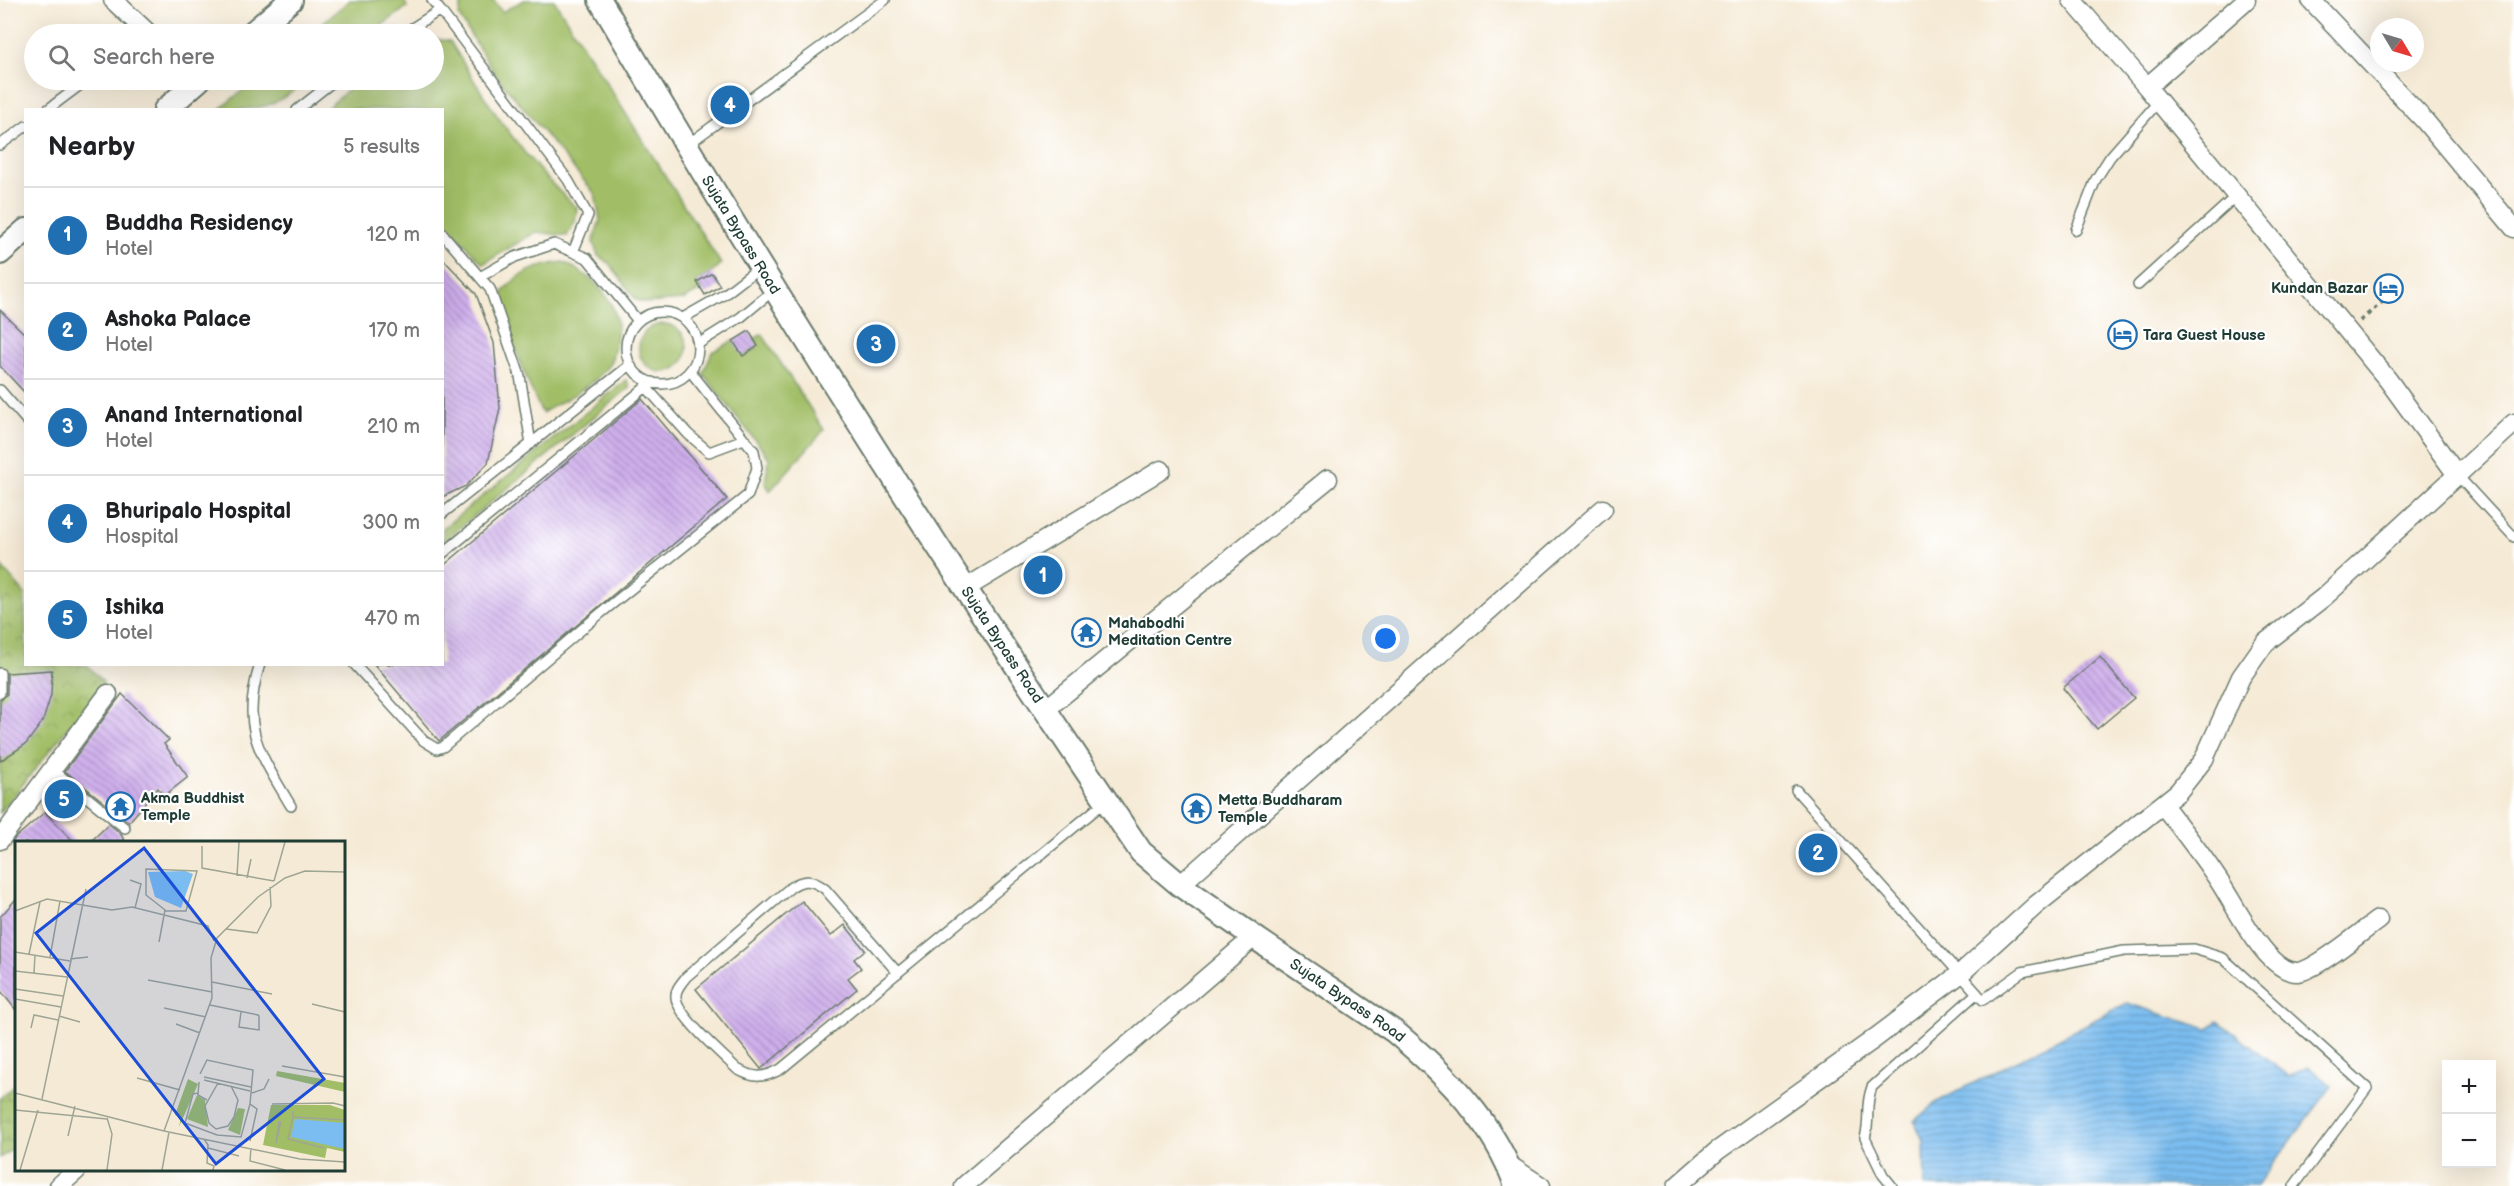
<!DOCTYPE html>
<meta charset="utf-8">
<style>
body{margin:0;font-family:"Balsamiq Sans",sans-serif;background:#f2f2f2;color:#202124}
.controls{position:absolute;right:18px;bottom:18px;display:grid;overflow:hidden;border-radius:0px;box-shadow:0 6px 24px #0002}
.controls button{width:54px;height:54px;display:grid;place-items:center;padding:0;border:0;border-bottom:2px solid #e0e0e0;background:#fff;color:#202124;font:30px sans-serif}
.compass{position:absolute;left:2370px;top:18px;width:54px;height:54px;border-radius:50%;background:#fff;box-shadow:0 6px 24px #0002;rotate:128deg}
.you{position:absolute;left:1386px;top:639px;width:21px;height:21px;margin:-15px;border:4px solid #fff;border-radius:50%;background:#1a73e8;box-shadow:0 0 0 9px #1a73e833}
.badge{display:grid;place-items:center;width:39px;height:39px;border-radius:50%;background:#1f6fb2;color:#fff;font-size:20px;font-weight:700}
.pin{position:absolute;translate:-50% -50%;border:3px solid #fff;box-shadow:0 2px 6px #0006}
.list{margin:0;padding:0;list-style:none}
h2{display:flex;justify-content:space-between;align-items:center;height:78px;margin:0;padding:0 24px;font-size:26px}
h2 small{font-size:20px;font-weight:400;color:#757577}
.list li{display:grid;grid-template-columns:39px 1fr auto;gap:18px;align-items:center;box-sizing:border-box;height:96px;padding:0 24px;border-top:2px solid #e0e0e0}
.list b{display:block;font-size:22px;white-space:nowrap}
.list p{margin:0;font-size:20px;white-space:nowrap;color:#757577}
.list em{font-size:20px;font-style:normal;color:#757577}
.icon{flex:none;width:33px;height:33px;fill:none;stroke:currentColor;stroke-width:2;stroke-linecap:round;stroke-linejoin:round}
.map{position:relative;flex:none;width:2514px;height:1186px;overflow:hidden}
.search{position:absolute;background:#fff;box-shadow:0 6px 24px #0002;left:24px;top:24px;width:420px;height:66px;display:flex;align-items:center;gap:15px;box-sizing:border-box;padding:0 21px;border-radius:33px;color:#757577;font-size:22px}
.panel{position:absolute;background:#fff;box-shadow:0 6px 24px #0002;left:24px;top:108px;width:420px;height:558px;border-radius:0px}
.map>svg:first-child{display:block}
.grass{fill:#a1be66;stroke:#607e4d;stroke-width:1.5}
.wetland{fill:url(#wetland-marsh);stroke:#607e4d;stroke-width:1.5}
.park{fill:url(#park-crowns);stroke:#607e4d;stroke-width:1.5}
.water{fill:url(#water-rules);stroke:#4d7d92;stroke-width:1.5}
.building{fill:url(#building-back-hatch)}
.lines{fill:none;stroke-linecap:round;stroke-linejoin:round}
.service-casing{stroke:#6a7a6c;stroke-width:12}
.minor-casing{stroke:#6a7a6c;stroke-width:21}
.tertiary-casing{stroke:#6a7a6c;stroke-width:26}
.path{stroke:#6a7a6c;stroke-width:4;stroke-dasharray:4.5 4.5;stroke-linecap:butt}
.service{stroke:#fff;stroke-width:9}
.minor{stroke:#fff;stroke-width:18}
.tertiary{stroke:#fff;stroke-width:22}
.labels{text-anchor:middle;stroke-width:4.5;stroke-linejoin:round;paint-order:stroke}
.street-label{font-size:15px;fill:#1f3d34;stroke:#fff}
.poi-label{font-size:15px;font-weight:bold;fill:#1f3d34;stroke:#fff;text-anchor:start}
.inset-road{fill:none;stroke:#9fa595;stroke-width:1.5}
.view{fill:#1d4ed8;fill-opacity:0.15;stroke:#1d4ed8;stroke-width:3}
.inset-edge{fill:none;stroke:#1f3d34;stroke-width:3}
</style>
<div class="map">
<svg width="2514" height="1186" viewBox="0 0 2514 1186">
<defs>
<pattern id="wetland-marsh" width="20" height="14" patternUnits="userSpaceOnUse" patternTransform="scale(1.5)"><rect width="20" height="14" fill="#a1be66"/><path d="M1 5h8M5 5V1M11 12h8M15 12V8" fill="none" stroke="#839c55"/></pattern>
<pattern id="park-crowns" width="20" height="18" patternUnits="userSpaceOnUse" patternTransform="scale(1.5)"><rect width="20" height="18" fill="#a1be66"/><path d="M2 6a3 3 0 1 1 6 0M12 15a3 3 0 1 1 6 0" fill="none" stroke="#839c55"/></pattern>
<pattern id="water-rules" width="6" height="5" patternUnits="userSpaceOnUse" patternTransform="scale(1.5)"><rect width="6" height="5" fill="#7bbdf0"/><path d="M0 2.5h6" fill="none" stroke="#649bc3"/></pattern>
<pattern id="building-back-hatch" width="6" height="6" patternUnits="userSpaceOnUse" patternTransform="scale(1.5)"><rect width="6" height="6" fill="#cfafec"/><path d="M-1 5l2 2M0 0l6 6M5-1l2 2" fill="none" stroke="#a790c0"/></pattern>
</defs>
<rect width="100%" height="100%" fill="#fff"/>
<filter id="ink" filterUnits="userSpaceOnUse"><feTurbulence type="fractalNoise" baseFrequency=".0167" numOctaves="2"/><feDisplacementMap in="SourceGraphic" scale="12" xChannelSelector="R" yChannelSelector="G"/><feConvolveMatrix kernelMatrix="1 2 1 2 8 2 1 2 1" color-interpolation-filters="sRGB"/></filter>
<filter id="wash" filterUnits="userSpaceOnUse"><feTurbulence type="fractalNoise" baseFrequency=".008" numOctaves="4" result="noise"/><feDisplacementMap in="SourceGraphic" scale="24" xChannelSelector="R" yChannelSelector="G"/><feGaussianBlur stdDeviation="1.35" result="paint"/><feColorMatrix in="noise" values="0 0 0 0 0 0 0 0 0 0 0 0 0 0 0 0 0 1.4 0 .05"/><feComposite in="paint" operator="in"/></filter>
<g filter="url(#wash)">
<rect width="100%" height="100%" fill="#f5ead5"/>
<path class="grass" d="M350,0H404L407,7L370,34H309Z
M462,0H493L502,12L524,0H554L721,264L712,273L697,282L702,289L683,300L646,303L636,300L609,263L598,256L593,242L600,220L595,194L495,74L459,16Z
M434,39L450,41C486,102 524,161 577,208L575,222L567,236L536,232L483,264L455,233L443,223L442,110L326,109L359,80H434Z
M255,80H309C272,107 266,110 220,109Z
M563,262C597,278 626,307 615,347C613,353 612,360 609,365C593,387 565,399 542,413C525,378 506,331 503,292C520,271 537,266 563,262Z
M639 348a24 24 0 1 1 48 0a24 24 0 1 1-48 0Z
M762,334L824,430L770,491L765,482L769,458L703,374L712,352L733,341L744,356L757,347L754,339Z
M626,380L630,387L443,542V528Z"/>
<path class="wetland" d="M16,1084V1146L0,1158V1098Z"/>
<path class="park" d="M0,565L25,594L26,664L87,665L104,683L0,813Z"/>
<path class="water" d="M2127,1003L2208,1029L2218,1021L2289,1076L2308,1067L2332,1086L2257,1186H1925L1924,1142L1914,1121L1937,1102Z"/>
<g id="blocks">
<path class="building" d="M442,258L476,294L494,343L500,408L488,463L466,486L442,497Z
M712,273L720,286L705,295L697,282Z
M0,310L26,335V394L0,366Z
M749,331L758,346L743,356L733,341Z
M642,399L727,499L439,741L374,664H442V567Z
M2100,657L2134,698L2097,729L2063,688Z
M52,670L51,695L43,721L26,744L0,761V701L7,694V673Z
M122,694L169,740L164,744L188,777L164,796L158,788L129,822L65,771Z
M45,812L75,843H12L15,838Z
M109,824L120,833L126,843H89Z
M16,899V1010L0,990V917Z
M802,901L831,936L845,925L865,950L854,959L861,968L848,978L857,989L761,1069L696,989Z"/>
</g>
</g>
<g filter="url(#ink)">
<use href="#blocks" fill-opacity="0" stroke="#6a7a6c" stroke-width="1.5"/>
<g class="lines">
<defs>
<path id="service" d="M432,0L440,10
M403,34L440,10L568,180L588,215L573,252
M47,110L87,80
M297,110L335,80
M0,145L26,126
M687,145L885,0
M2076,230L2096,179L2110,157L2159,101
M442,233L490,289L520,376L531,444
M480,277L515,257L554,244L587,258L638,321
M2138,285L2236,196
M626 348a36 36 0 1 1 72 0a36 36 0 1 1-72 0Z
M683,318L725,294L760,267
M698,344L741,317L775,289
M646,387L688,434L709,452L744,439
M0,390L26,420
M2457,475L2514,537
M442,514L630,365
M442,554L652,382
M260,664C240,728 259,752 291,806
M354,664L424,741L437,749L443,747L601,613L748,495L757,468L754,451L690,371
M0,673V693
M52,769L125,828
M1796,790L1983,1000L2022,972L2124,951L2194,949L2223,958L2367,1088L2294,1186
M898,973L825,889C813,880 804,878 791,887L686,977C682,983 675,989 676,997C677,1016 723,1055 737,1069C754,1079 765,1078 781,1069L1106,801
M1892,1186L1883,1175L1865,1138C1871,1116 1864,1108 1872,1087L1977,993"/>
<path id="minor" d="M113,0L149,34
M2072,0L2147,87L2388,380L2457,475
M2311,0L2424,120L2514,228
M2147,87L2246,0
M966,588L1161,470
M1046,709L1328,479
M2163,805C2181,828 2199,851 2215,875C2232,898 2266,974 2298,972C2315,971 2362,931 2378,920
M0,840L108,694
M1180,885L1603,509
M1509,1165L1541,1186
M59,1186L77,1170
M964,1186L1254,937
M1677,1186L1717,1151L1870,1042L1960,974L2036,905L2178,792L2204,759L2241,677L2265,643L2324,597L2514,423"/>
<g id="tertiary">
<path id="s1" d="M600,0C770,290 952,574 1141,852L1180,885L1254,937L1395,1032C1445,1074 1495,1123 1516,1186"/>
<path d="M251,34L291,0"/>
<path d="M165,110L199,80"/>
<path d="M0,253L26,230"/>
</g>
</defs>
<use href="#service" class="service-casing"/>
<use href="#minor" class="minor-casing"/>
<use href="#tertiary" class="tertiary-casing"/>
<path class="path" d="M2360,321L2389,296"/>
<use href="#service" class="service"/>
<use href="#minor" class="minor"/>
<use href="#tertiary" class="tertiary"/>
</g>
</g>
<defs>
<symbol id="hotel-ring" viewBox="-11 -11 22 22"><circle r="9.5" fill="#fff" stroke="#1f6fb2" stroke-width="1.5"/><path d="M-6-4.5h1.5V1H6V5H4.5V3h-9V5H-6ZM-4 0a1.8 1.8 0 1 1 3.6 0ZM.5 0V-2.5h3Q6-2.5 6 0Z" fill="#1f6fb2"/></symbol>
<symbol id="temple-ring" viewBox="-11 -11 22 22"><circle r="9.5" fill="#fff" stroke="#1f6fb2" stroke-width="1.5"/><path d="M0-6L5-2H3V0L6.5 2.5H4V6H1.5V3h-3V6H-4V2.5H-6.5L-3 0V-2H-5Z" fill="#1f6fb2"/></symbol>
</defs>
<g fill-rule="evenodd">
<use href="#hotel-ring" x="2372" y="272" width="33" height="33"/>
<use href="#hotel-ring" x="2106" y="318" width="33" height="33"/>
<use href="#temple-ring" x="1070" y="616" width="33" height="33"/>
<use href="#temple-ring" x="104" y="790" width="33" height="33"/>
<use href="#temple-ring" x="1180" y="792" width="33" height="33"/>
</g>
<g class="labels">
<g class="street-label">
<text dy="5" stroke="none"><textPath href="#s1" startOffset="274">Sujata Bypass Road</textPath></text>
<text dy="5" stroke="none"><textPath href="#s1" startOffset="760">Sujata Bypass Road</textPath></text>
<text dy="5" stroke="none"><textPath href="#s1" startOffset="1264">Sujata Bypass Road</textPath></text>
</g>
<g class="poi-label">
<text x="2368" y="293" text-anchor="end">Kundan Bazar</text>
<text x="2143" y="340">Tara Guest House</text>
<text x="1108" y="628">Mahabodhi<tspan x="1108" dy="17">Meditation Centre</tspan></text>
<text x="141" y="803">Akma Buddhist<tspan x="141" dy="17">Temple</tspan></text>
<text x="1218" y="805">Metta Buddharam<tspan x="1218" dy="17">Temple</tspan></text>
</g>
</g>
<g transform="translate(15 841)">
<rect width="330" height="330" fill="#f5ead5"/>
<path d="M173,238L183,243L164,286L166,276L160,274ZM182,254L190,259L193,286L172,278ZM223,267L230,268L225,294L213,289Z" fill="#a1be66"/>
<path d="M262,230L330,242V251L261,235Z" fill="#a1be66"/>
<path d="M256,264H315L330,269V311L312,307L310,317L248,304Z" fill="#a1be66"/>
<path d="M170,30L178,33L166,67L140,56L133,31ZM280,278L330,282V308L276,296Z" fill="#7bbdf0"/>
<path class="inset-road" d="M187,5V27L259,40M222,35L224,1M232,37L236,18M115,39L126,43L120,67M259,40L270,1M0,70L32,58L97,69L117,66L193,85L199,100M211,88L242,92L256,65L255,46M144,101L150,69L131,54V28L182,30L171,70H150M0,111L55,120M14,113L25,61M35,116L45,60M55,118L73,116M0,130L52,136M19,132L20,114M133,139L197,151M197,141L257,153M0,148L48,155M0,158L46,166M297,163L330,171M195,164L243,174L244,175V189L224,186L226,171M149,167L191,176M44,175L65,181M161,183L185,192M16,187L19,174L43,179M267,225L330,236M185,233L192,219L238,229L235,263L242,268L235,300M189,236L236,246M122,237L165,249M189,239L235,250M184,241L183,254L192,259M203,242L190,265L194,282L201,288L213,285L219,276L223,259L216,245M0,252L149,290L285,318L330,321M183,252L178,253L170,282L202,294L226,296L235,263M237,252L249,248L254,238M27,258L71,48M257,263L318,262L330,265M0,269L92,278M278,270V276L330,279M278,276L273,298L309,307M264,280L261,302L266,280M149,290L197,157L196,117L202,97L243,56L270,37L290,30L330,31M53,295L60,265M189,298L193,304L192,322L199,325L198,329M193,307L224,315M236,307L235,320L270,329M5,329L23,269M92,329L97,293L92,277M147,329L154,291"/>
<path class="view" d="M129,7L309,238L201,323L21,92Z"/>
<rect width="330" height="330" class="inset-edge"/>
</g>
</svg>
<div class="controls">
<button>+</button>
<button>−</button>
</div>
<svg class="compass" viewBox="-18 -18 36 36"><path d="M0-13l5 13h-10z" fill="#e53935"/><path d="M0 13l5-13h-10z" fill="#757577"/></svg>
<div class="you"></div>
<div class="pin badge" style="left:1043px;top:575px">1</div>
<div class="pin badge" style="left:1818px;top:853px">2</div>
<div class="pin badge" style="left:876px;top:344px">3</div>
<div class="pin badge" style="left:730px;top:105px">4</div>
<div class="pin badge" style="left:64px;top:799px">5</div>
<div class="search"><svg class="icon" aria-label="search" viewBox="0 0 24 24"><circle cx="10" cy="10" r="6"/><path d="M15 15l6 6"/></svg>Search here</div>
<section class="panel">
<h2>Nearby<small>5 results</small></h2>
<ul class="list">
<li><span class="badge">1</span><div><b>Buddha Residency</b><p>Hotel</p></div><em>120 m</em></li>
<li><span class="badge">2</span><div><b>Ashoka Palace</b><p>Hotel</p></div><em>170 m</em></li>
<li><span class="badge">3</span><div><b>Anand International</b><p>Hotel</p></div><em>210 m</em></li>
<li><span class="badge">4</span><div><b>Bhuripalo Hospital</b><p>Hospital</p></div><em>300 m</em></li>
<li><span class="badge">5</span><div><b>Ishika</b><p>Hotel</p></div><em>470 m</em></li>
</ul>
</section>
</div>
